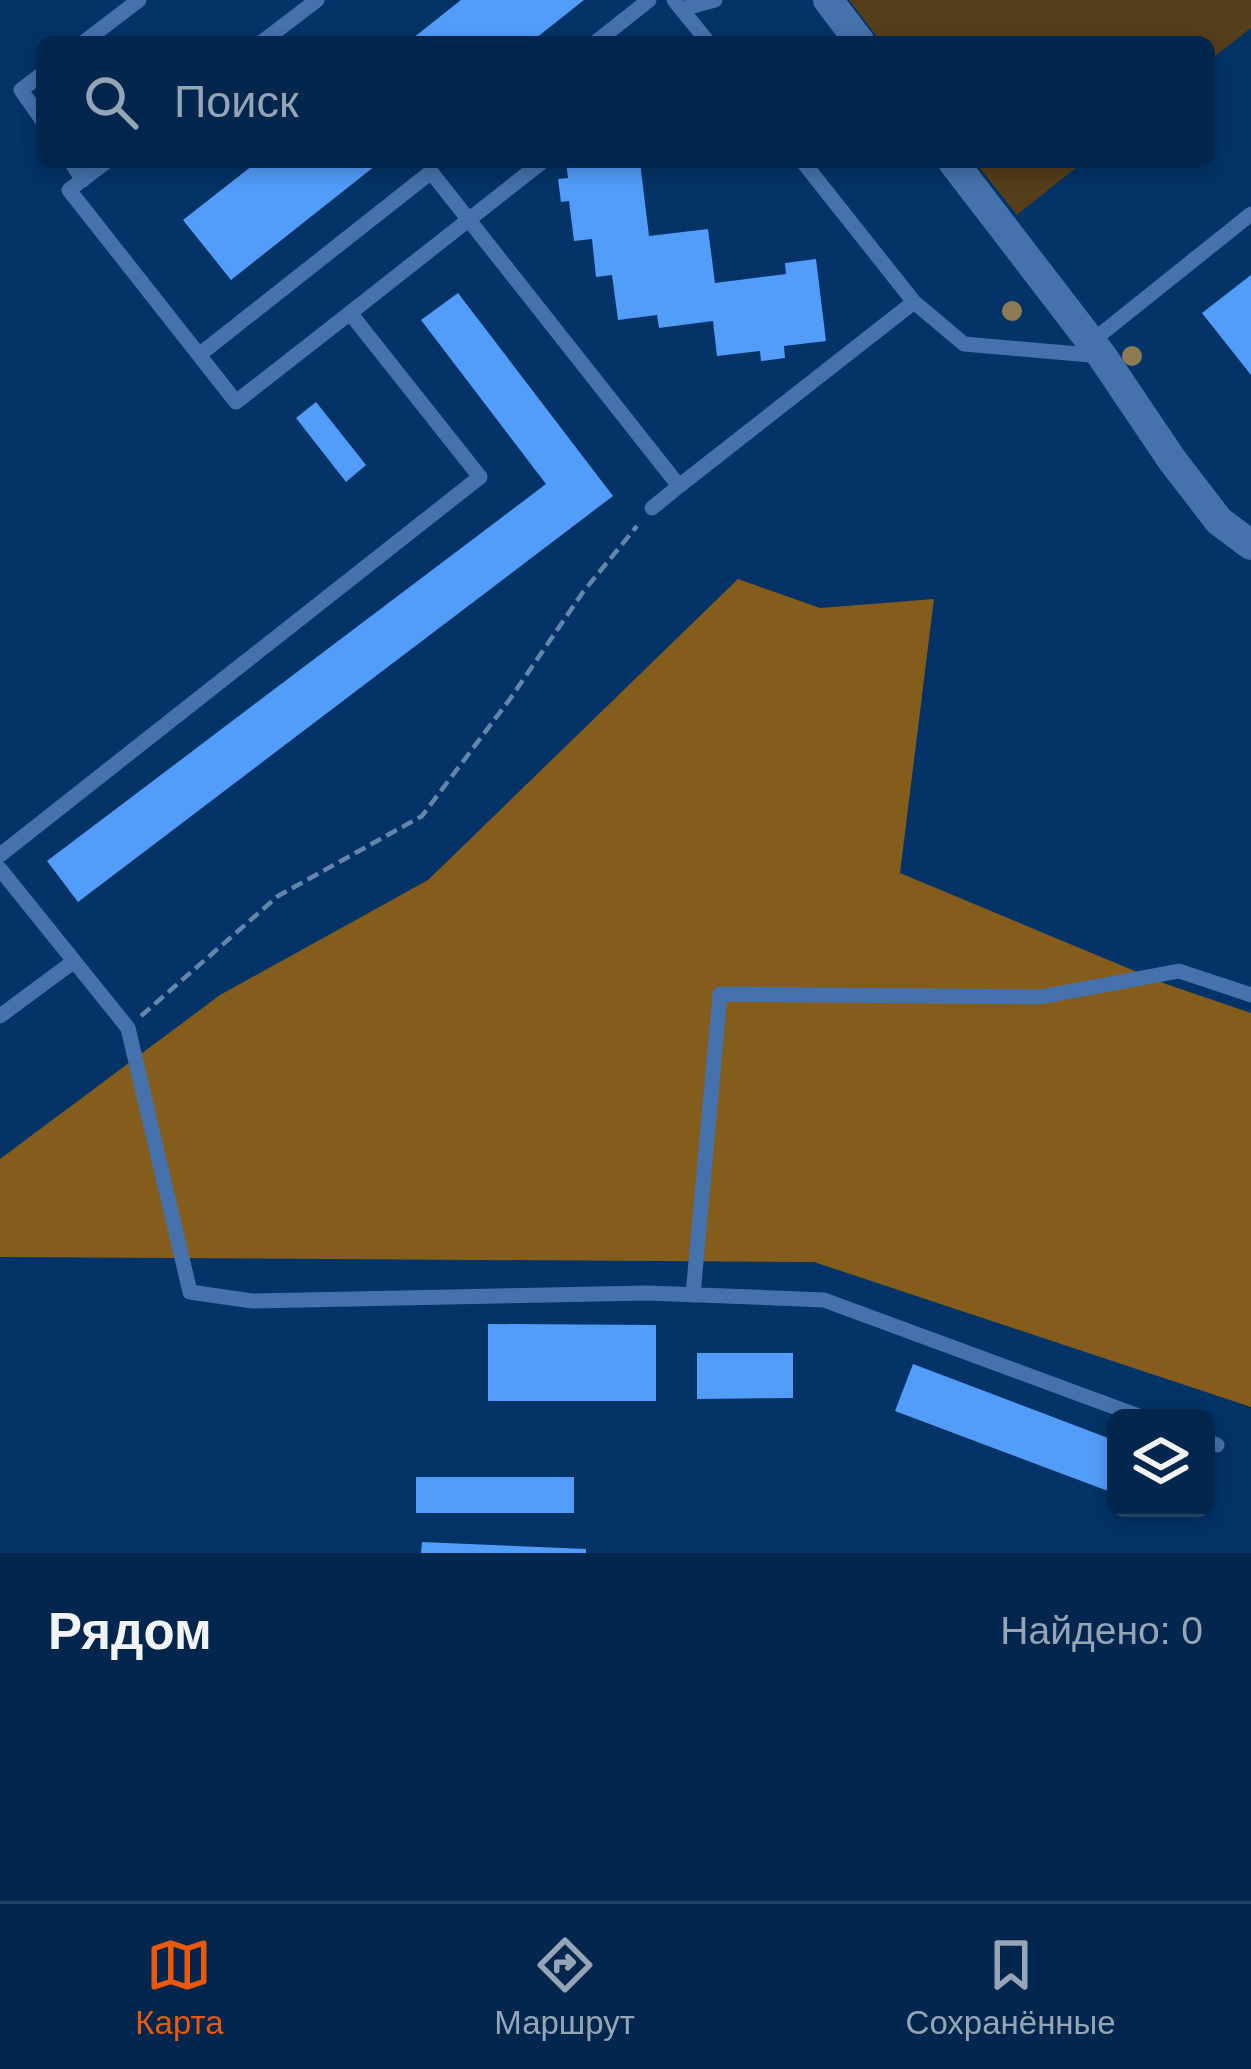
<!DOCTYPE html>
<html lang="ru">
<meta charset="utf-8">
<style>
body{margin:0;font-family:Helvetica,sans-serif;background:#103257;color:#f1f3f6}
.controls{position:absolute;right:36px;bottom:36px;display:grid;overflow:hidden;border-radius:18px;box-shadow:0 6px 18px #0003}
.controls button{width:108px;height:108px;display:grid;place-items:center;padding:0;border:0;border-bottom:3px solid #234365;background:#02264d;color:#f1f3f6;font:60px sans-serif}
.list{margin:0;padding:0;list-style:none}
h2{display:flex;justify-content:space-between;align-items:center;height:156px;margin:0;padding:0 48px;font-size:51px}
h2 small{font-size:39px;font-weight:400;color:#96a5b6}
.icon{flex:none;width:66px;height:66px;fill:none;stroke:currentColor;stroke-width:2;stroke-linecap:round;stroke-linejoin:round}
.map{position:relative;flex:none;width:1251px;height:1553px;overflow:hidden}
.search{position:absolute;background:#02264d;box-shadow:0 6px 18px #0003;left:36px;right:36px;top:36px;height:132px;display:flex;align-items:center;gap:30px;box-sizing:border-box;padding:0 42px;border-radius:18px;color:#96a5b6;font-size:45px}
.sheet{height:348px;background:#02264d}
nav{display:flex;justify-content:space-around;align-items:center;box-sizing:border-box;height:168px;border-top:3px solid #234365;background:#02264d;font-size:33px;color:#96a5b6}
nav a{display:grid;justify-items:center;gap:6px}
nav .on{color:#ea580c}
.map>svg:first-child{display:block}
.green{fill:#563e1a}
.forest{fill:#845c1c}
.building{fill:#539dfa}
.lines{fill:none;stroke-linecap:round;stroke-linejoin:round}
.path{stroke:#6586ab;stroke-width:4.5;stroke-dasharray:12 6;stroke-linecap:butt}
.service{stroke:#4572ac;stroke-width:15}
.minor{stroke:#4572ac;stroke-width:30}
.tree{fill:#8b7a53}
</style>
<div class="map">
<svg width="1251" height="1553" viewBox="0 0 1251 1553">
<rect width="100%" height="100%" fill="#033367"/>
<path class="green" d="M849,0H1251V28L1209,61V42H881Z
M975,162H1083L1017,215Z"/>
<path class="forest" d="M738,579L820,608L934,599L900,873L1166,984L1251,1013V1407L814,1262L0,1257V1159L220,995L428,880Z"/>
<path class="building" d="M461,0H584L531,42H408Z
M257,162H380L231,280L183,220Z
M566,162H640L649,236L708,229L715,283L786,274L785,263L816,259L826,341L784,346L785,358L761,361L760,351L717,356L713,321L659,328L657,315L618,320L612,275L596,277L592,239L574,241L569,201L561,202L558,179L568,178Z
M1251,275V375L1202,313Z
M458,293L613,496L78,902L47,861L546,484L421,320Z
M316,402L366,465L346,482L296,418Z
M488,1324L656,1325V1401H488Z
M697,1353H793V1398L697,1399Z
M913,1364L1116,1441V1494L895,1411Z
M416,1477H574V1513H416Z
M422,1542L586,1549V1553H421Z"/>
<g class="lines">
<path class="path" d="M141,1016L278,896L422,816L510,699L583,592L637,526"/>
<path class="service" d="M674,0L708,42
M682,9L715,0
M84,42L139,0
M262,42L317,0
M596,42L649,0
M42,74L21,90L42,120
M71,162L83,180
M106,162L69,190L199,355L431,172L679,486L914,302
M803,162L914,302L964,344L1101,356
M1091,342L1251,214
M199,355L236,402L350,313
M652,508L679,486
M0,855L480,477L350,313L542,162
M0,869L128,1028L190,1292L252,1301L648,1293L824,1300L1144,1418
M0,1016L73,962
M693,1295L720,994L1040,997L1179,971L1251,995
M1206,1441L1217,1445"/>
<path class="minor" d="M828,0L860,42
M953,162L1102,356L1172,460L1219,521L1251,545"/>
</g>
<g class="tree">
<circle cx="1012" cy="311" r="10"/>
<circle cx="1132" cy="356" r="10"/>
</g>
</svg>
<div class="controls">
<button><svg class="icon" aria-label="layers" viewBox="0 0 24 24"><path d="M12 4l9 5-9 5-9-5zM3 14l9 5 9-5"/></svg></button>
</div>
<div class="search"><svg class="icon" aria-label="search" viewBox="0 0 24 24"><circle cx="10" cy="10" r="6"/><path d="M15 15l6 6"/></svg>Поиск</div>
</div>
<section class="sheet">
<h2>Рядом<small>Найдено: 0</small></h2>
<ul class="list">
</ul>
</section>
<nav>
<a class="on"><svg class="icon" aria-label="map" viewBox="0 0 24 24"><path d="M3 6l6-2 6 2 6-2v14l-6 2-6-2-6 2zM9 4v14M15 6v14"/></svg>Карта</a>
<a><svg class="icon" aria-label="directions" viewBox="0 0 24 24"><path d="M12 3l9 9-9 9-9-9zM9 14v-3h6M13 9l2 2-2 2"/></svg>Маршрут</a>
<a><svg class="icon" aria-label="saved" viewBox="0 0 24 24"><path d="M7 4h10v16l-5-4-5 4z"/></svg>Сохранённые</a>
</nav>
